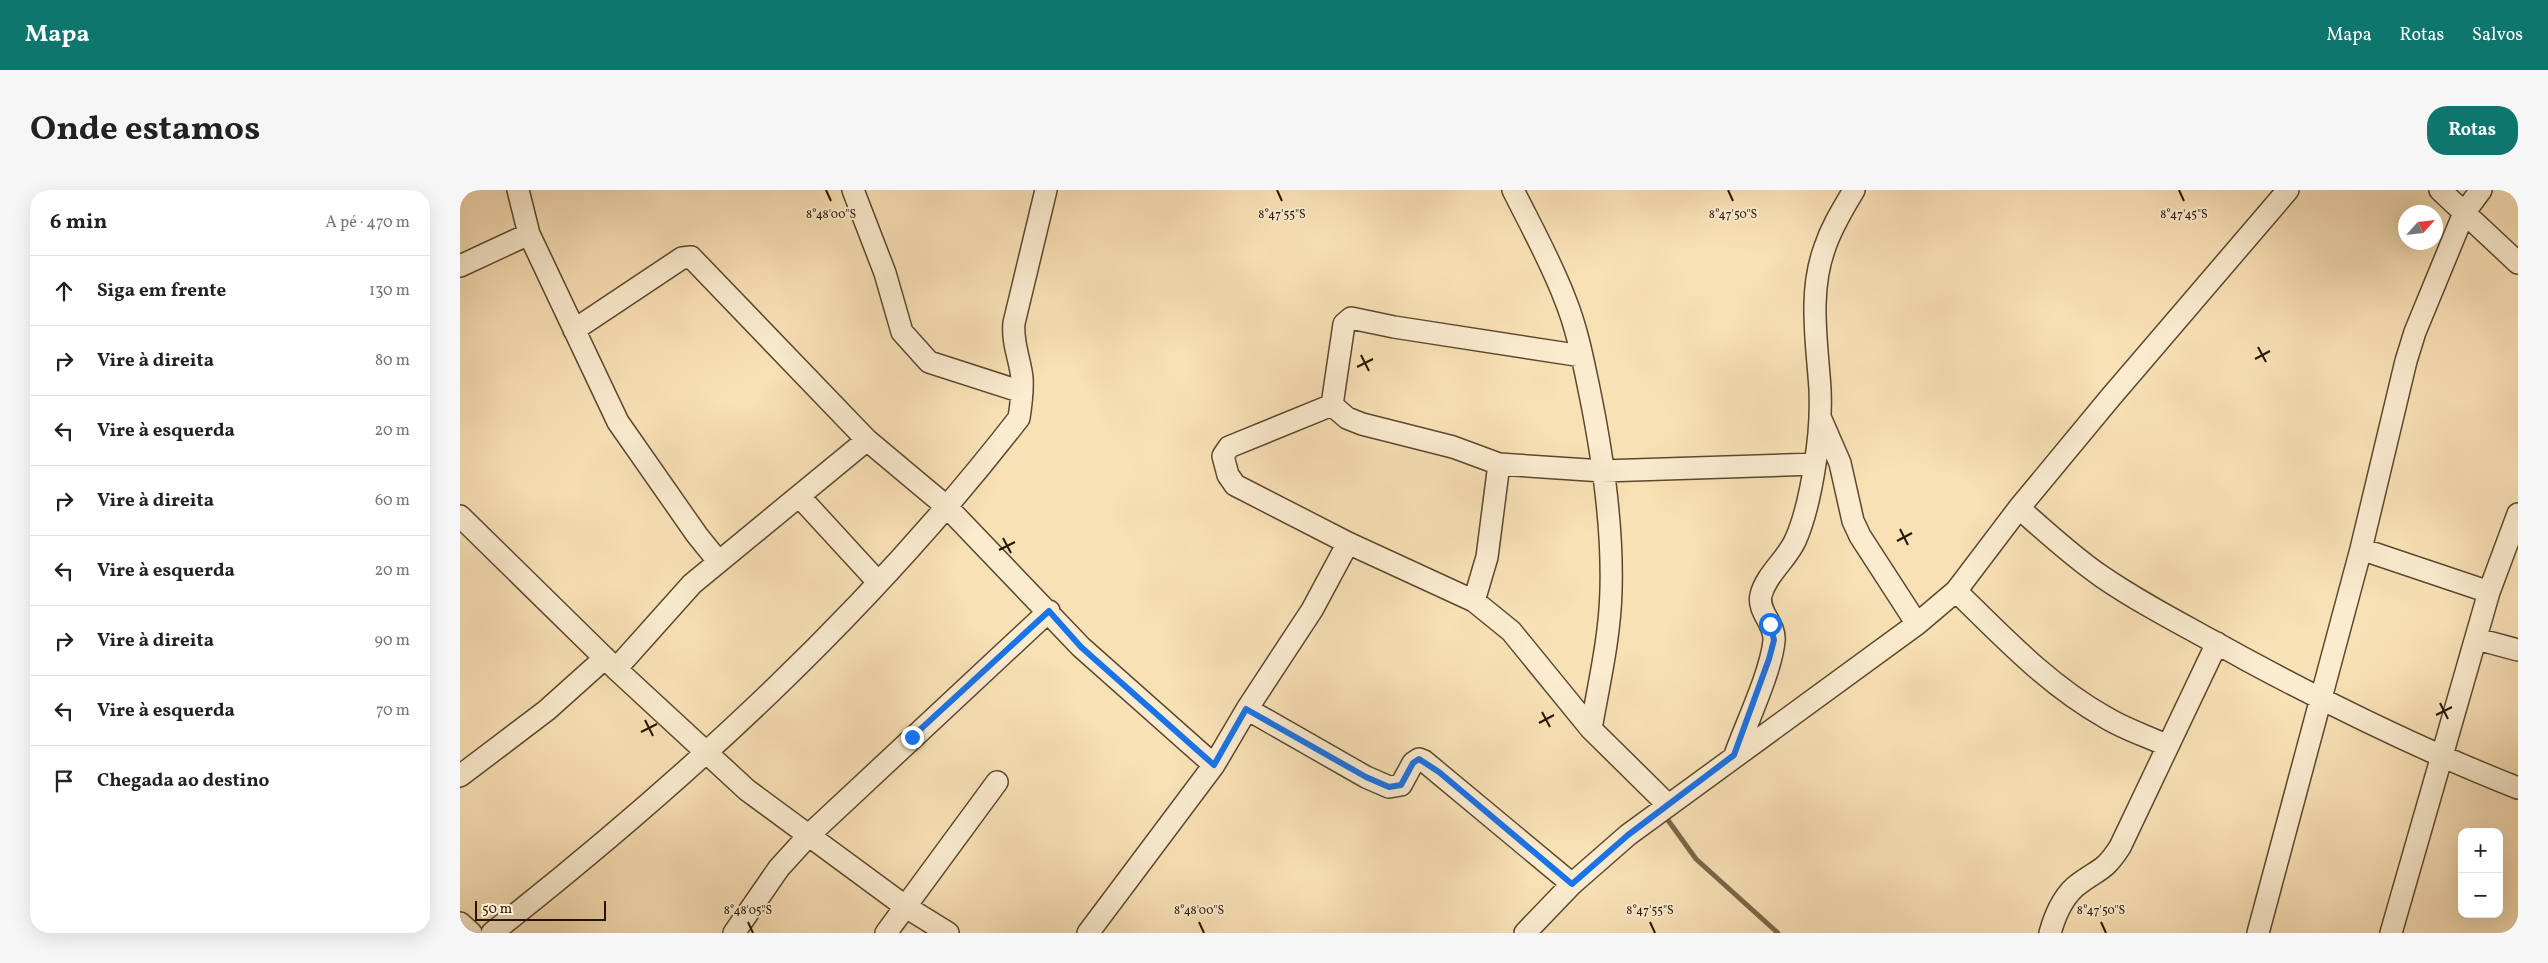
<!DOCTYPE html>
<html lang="pt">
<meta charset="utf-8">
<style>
body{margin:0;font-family:Vollkorn,serif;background:#f6f6f6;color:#222}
.controls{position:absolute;right:15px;bottom:15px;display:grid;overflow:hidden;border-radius:10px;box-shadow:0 5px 20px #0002}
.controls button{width:45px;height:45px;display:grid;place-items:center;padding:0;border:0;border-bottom:1px solid #e0e0e0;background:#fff;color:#222;font:25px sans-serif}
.compass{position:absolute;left:1938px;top:15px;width:45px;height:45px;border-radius:50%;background:#fff;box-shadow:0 5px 20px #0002;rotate:63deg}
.scale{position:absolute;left:15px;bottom:12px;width:131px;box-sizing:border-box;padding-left:5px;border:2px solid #281500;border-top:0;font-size:14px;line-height:18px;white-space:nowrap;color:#281500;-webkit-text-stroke:4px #fbecd0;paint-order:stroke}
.stop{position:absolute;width:15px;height:15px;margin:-11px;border:4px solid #1a73e8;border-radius:50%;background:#fff}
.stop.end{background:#1a73e8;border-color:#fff;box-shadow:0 1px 5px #0008}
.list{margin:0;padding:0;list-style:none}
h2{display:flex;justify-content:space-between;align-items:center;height:65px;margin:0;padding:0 20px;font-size:21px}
h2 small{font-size:16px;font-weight:400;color:#767676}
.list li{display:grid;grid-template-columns:32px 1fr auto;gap:15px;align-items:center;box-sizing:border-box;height:70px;padding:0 20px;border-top:1px solid #e0e0e0}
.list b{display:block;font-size:19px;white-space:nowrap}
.list em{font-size:16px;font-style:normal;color:#767676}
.icon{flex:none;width:28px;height:28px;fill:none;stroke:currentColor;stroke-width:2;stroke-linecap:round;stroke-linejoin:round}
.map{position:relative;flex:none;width:2058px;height:743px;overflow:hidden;border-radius:20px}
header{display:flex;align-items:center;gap:30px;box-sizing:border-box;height:70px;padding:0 25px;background:#0f766e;color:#fff}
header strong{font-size:24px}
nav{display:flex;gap:28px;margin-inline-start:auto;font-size:18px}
.intro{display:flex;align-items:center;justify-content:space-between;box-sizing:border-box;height:120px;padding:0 30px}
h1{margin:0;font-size:35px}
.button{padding:12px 22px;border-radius:20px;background:#0f766e;color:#fff;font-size:18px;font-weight:700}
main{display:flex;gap:30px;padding:0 30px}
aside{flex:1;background:#fff;border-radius:20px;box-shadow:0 5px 20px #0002}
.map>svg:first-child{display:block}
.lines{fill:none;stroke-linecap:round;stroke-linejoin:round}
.stream{stroke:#7b6648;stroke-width:5}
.minor-casing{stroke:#5c482e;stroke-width:24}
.minor{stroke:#fbecd0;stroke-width:21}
.route{stroke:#1a73e8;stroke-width:6}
.ticks{fill:none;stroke:#281500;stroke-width:2}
.ticks-label{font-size:12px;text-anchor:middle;fill:#281500;stroke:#fbecd0;stroke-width:4;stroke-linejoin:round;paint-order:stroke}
</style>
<header>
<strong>Mapa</strong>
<nav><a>Mapa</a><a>Rotas</a><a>Salvos</a></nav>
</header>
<div class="intro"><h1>Onde estamos</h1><a class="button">Rotas</a></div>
<main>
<aside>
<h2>6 min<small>A pé · 470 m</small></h2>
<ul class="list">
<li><svg class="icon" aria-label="ahead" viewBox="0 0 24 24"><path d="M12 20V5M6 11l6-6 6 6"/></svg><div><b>Siga em frente</b></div><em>130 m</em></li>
<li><svg class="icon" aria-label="right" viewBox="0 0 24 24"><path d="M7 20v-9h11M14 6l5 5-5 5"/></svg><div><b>Vire à direita</b></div><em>80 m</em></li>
<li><svg class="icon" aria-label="left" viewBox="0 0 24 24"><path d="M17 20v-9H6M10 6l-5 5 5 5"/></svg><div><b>Vire à esquerda</b></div><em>20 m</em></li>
<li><svg class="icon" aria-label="right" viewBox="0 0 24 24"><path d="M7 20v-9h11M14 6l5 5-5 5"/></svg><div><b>Vire à direita</b></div><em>60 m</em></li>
<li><svg class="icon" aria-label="left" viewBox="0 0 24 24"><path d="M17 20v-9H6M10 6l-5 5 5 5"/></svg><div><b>Vire à esquerda</b></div><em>20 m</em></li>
<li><svg class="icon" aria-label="right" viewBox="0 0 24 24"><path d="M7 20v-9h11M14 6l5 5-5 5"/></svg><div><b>Vire à direita</b></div><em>90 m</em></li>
<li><svg class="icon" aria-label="left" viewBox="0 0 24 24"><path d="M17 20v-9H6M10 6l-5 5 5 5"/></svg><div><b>Vire à esquerda</b></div><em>70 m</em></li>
<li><svg class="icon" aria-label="arrive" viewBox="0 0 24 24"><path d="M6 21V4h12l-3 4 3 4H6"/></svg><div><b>Chegada ao destino</b></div></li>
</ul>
</aside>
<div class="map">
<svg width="2058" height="743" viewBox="0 0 2058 743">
<rect width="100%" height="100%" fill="#f9e1b6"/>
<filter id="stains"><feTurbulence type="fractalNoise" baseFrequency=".004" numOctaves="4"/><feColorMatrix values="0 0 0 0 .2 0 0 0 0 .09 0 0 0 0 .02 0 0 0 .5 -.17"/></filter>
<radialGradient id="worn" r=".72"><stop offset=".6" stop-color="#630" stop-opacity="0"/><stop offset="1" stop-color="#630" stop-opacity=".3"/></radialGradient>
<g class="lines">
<path class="stream" d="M1205,626L1236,669L1318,743"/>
<defs>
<path id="minor" d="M58,0L69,44L158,232L237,345L258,371
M393,0L425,83L442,142L469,172L562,202
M1053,0C1071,36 1091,72 1105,109C1116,136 1122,165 1128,194C1142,261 1153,331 1151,400C1150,447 1139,493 1131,539
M1980,0L2058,73
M0,76L69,44
M114,140L222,68L231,67L407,250L487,317L621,457L754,575
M872,215L769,257L763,266L768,285L775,295L888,353L1014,411L1051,441L1131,539L1207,614
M872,215L887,228L902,234L993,257L1039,274L1143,281L1355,274
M872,215L884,134L891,128L934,137L1122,166
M1360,227L1380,273L1393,331L1400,346L1457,434
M339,306L418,392
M1559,318C1586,342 1612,366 1641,386C1686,417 1737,442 1785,469C1874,517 1964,561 2058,598
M0,326L156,479L287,600L446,717L488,743
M1901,359L2029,402
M1496,401C1542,446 1588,495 1645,527C1664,539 1687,546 1708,556
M1014,411L1027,367L1039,274
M2017,449L2058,460
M156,479L232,394L407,250
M787,519L906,587L929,597L941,595L953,573L959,569L964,571L1112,694
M1275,565C1286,534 1311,482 1314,451C1316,434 1297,422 1301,405C1306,385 1326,370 1335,351C1346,327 1351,300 1355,274C1359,251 1361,223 1360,199C1357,152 1348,102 1365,57C1372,36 1383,19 1394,0
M0,586L87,520L145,468
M0,733L11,743
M32,743C225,591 408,423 559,228C561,215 563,202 562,188C560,169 552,153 554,133L586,0
M274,743L319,678L349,645L589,421
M426,743L537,592
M628,743L754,575L787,519L852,420L888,353
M1065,743L1112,694L1168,645L1457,434L1496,401L1559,318L1650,208L1828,0
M1590,743C1595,725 1604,704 1620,693C1641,678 1645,680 1660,657L1757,453
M1798,743L1901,359L1946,171L1955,142L2004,23L2021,0
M1931,743L2029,402L2058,324"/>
</defs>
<use href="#minor" class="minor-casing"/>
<use href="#minor" class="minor"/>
</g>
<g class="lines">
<path class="route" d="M452,547L589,421L621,457L754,575L786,519L906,587L929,597L941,595L953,573L959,569L979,582L1112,694L1168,645L1274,565L1309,469L1314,450L1310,434"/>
</g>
<path class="ticks" d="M366,0L371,11M817,0L822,11M1268,0L1273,11M1719,0L1724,11M1798,157L1806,172M901,165L909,181M1795,169L1810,161M897,177L913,169M1440,339L1448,355M543,348L551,363M1437,351L1452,343M539,360L555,352M1980,513L1988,529M1082,522L1090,537M1976,525L1992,517M185,530L193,546M1079,533L1094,525M181,542L197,534M288,732L293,743M739,732L744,743M1190,732L1195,743M1641,732L1646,743"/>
<g class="ticks-label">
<text x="371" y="28">8°48'00"S</text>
<text x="822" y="28">8°47'55"S</text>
<text x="1273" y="28">8°47'50"S</text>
<text x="1724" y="28">8°47'45"S</text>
<text x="288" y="724">8°48'05"S</text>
<text x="739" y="724">8°48'00"S</text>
<text x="1190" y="724">8°47'55"S</text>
<text x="1641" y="724">8°47'50"S</text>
</g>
<rect width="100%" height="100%" filter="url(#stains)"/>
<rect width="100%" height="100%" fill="url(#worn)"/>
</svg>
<div class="controls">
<button>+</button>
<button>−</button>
</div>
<svg class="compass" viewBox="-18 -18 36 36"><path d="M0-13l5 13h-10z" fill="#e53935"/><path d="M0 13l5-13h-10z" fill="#767676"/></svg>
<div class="scale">50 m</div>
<div class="stop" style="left:1310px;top:434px"></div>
<div class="stop end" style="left:452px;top:547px"></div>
</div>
</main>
